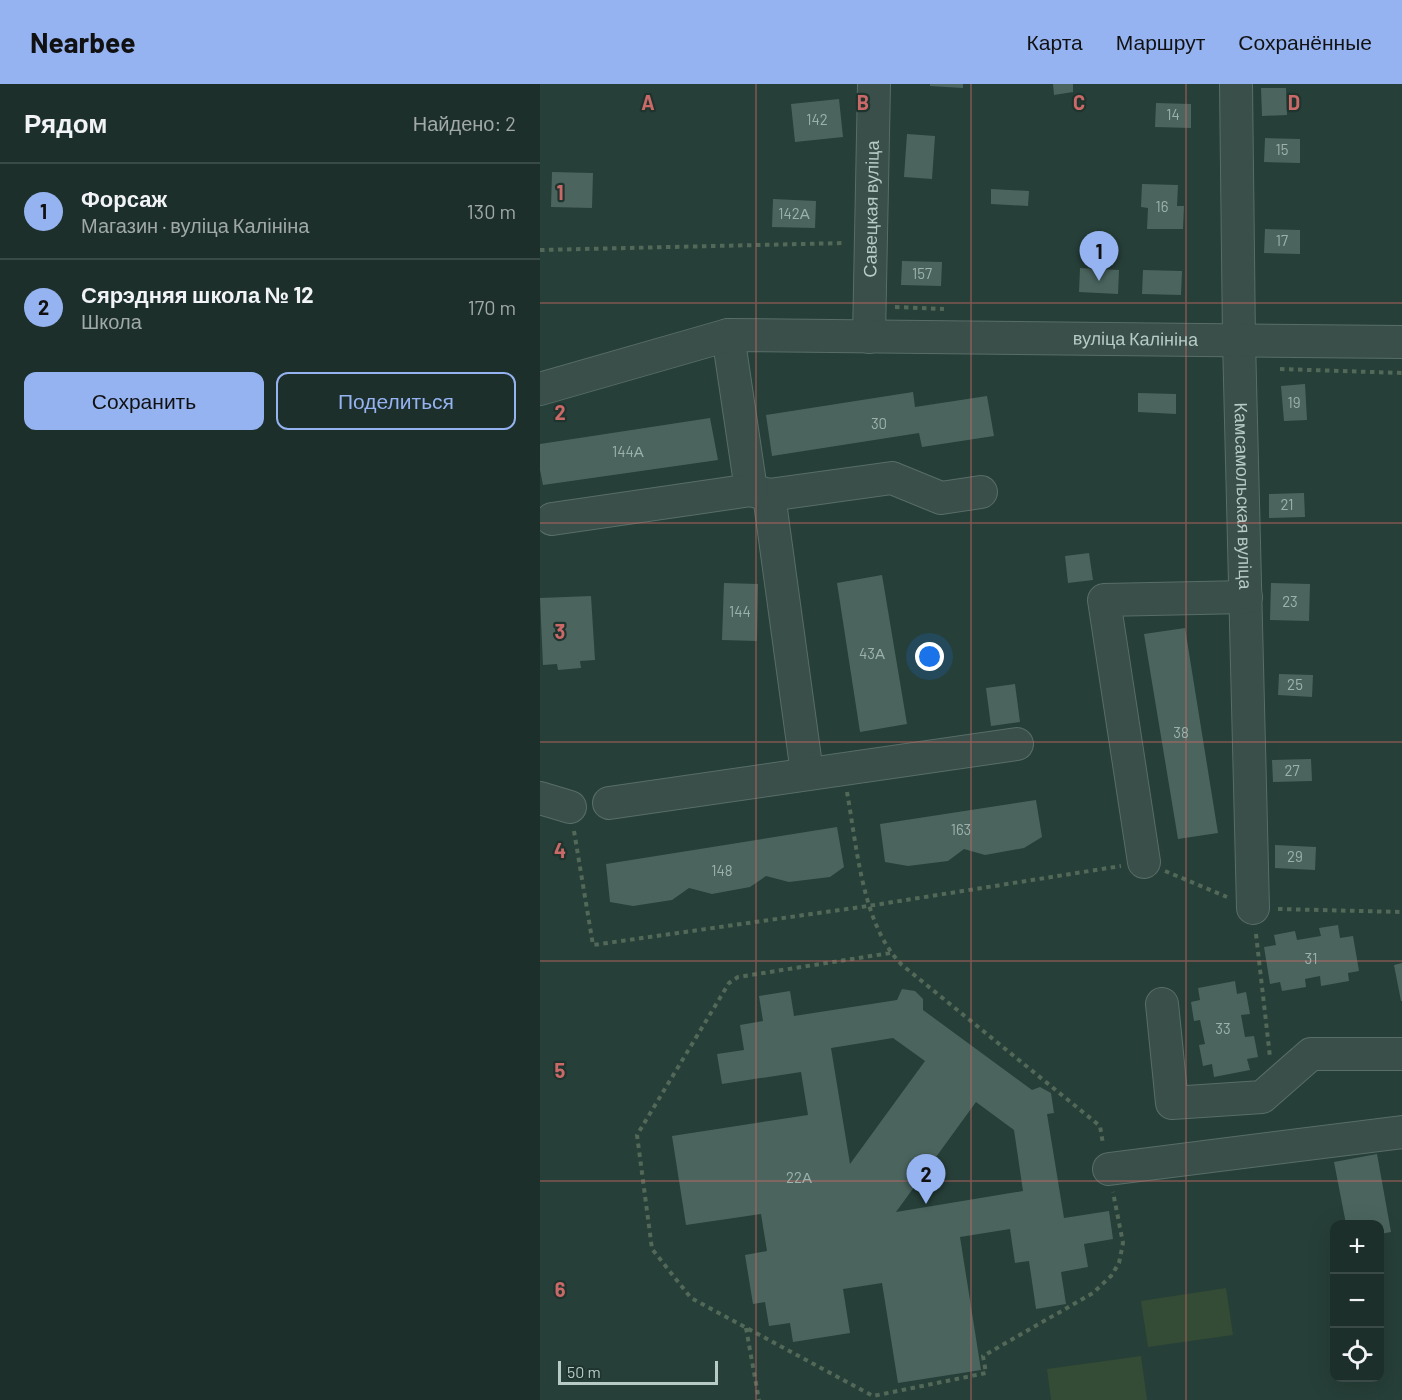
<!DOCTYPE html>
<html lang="ru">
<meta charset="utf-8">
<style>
body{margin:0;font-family:Barlow,sans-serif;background:#293b36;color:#f1f3f6}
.controls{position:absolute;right:18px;bottom:18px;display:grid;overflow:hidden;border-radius:12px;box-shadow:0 6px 24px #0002}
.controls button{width:54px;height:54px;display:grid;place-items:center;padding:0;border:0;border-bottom:2px solid #3a4a47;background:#1c2f2a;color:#f1f3f6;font:30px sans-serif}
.scale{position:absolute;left:18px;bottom:15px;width:160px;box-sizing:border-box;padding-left:6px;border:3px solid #b7cac5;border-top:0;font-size:16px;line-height:21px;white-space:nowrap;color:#b7cac5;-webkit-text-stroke:4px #1f342e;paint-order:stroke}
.you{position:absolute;left:390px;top:573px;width:21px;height:21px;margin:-15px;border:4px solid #fff;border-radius:50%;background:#1a73e8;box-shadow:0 0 0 9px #1a73e833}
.badge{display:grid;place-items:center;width:39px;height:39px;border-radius:50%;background:#95b2f1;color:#111;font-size:20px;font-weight:700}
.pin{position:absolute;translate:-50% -50px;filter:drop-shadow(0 2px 3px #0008)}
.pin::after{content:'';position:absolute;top:32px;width:21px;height:18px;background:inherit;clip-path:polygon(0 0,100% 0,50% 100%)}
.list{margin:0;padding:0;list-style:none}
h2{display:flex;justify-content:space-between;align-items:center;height:78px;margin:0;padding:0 24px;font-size:26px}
h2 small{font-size:20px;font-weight:400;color:#a0a9a8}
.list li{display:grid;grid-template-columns:39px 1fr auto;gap:18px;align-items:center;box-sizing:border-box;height:96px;padding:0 24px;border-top:2px solid #3a4a47}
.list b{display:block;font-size:22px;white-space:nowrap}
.list p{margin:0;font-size:20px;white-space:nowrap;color:#a0a9a8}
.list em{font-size:20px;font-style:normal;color:#a0a9a8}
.actions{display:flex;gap:12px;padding:18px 24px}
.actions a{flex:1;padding:14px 0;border:2px solid #95b2f1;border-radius:12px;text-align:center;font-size:21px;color:#95b2f1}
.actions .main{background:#95b2f1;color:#111}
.icon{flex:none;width:33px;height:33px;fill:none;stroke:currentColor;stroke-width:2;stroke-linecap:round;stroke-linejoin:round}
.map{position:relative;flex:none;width:862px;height:1316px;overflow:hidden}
header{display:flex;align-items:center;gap:36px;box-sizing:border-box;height:84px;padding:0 30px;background:#95b2f1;color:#111}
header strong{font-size:28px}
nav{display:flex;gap:33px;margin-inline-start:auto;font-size:21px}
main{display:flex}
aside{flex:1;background:#1c2f2a}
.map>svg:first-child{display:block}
.green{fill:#344b36}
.building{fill:#4b655e;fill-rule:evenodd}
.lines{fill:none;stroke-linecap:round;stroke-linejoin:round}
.minor-casing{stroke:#586d67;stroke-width:34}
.path{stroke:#526858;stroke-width:4;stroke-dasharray:4.5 4.5;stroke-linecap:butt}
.minor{stroke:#3a4f49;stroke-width:32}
.grid{fill:none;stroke:#ca6967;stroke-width:1.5;stroke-opacity:0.55}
.labels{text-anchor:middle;stroke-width:4.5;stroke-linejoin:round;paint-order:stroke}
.number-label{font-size:15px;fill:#9cb1ab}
.street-label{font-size:18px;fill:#b7cac5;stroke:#1f342e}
.grid-label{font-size:20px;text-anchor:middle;font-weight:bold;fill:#ca6967;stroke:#1f342e;stroke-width:4.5;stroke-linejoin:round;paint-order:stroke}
</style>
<header>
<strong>Nearbee</strong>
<nav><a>Карта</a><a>Маршрут</a><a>Сохранённые</a></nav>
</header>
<main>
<aside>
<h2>Рядом<small>Найдено: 2</small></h2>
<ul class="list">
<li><span class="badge">1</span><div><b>Форсаж</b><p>Магазин · вуліца Калініна</p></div><em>130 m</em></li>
<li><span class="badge">2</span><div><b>Сярэдняя школа № 12</b><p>Школа</p></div><em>170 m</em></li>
</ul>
<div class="actions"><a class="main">Сохранить</a><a>Поделиться</a></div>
</aside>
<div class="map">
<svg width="862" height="1316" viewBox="0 0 862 1316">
<rect width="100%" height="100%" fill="#263f38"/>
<path class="green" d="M686,1204L693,1251L608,1263L601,1217Z
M601,1272L607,1316H511L507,1285Z"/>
<path class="building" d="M390,0H423V4L390,2Z
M513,0H533V8L514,11Z
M721,4H746L747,31L722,32Z
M299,15L303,53L255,58L251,20Z
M616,19L651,20V44L615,43Z
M367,50L395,52L392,95L364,93Z
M725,54L760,55V79L724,78Z
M12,88L53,89L52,124L11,123Z
M602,100L638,101L637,122H644L643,145H607L608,124L601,123Z
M451,105L489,107L488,122L451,120Z
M233,115L276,117L275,144L232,143Z
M725,145L760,146V170L724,169Z
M362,177L402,178L401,202L361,201Z
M540,184L579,186L578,210L539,208Z
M603,186L642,187L641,211L602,210Z
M765,300L767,336L744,337L741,302Z
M373,308L375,323L447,312L454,352L382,363L379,349L232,372L226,331Z
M598,309L636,310V330L598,328Z
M170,334L178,376L3,401L0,386V360Z
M764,409L765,433L729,434V410Z
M549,469L553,496L528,499L525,472Z
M342,491L367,640L320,648L297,499Z
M184,499L218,500L217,557L182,556Z
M731,499L770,500L769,537L730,536Z
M51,512L55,576L40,577L41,584L18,586L17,580L3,581L0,514Z
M645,544L678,749L638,755L604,550Z
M739,590L773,591L772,613L738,611Z
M475,600L480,638L451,642L446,604Z
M771,675L772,697L733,698L732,676Z
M496,716L502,753L484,764L445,771L424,765L408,777L368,782L345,778L340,740Z
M297,743L304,783L290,793L249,798L226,792L210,803L172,810L149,804L132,816L93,822L70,818L66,780Z
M735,761L776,763L775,786L735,784Z
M798,841L800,854L813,852L819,887L808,889L809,897L781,902L780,892L765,895L766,903L742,907L740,898L730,900L724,863L736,861L734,851L755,847L757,856L781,852L779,844Z
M862,879V917H861L854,881Z
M695,897L697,910L706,908L710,930L701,931L705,953L714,952L718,973L707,975L710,986L674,993L672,980L663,982L659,961L665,960L660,936L654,937L651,918L660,916L658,904Z
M362,905L375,907L383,915V926L492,1006L500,1003L511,1009L514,1029L507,1030L524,1134L569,1127L573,1155L544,1160L548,1183L521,1188L526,1220L496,1225L489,1177L475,1179L470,1145L420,1153L441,1286L358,1299L342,1199L303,1205L310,1249L253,1258L250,1239L229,1242L225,1218L213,1220L205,1171L227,1167L221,1130L146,1141L132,1052L268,1031L261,988L182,1000L177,970L204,966L200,941L223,937L219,912L250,907L254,932L357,916ZM353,954L385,977L310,1080L291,964ZM436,1018L474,1046L483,1107L356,1128Z
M837,1070L851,1148L840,1150V1140H806L794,1078Z"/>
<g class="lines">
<defs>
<g id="minor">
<path id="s1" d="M696,0L699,256L713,824"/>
<path d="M188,251L211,406L229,411L267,689"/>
<path id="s2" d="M329,253L334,0"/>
<path id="s3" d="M0,305L188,251L862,258"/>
<path d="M229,411L352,394L401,414L441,408"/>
<path d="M12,435L211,406"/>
<path d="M0,714L30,723"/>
<path d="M69,719L477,660"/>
<path d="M604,778L564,516L706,513"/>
<path d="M622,920L632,1019L722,1013L771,970H862"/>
<path d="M569,1085L862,1048"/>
</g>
</defs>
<use href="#minor" class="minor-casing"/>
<path class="path" d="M0,166L305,159
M355,223L404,225
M740,285L862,289
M307,708C317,763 322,841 362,881L560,1042L563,1060
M34,747L53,861L328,822L581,782
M625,787L687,813
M738,825L862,828
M716,850L730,973
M350,869L198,893L189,899L97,1051L112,1165L151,1214L333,1312L446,1289L443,1272L553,1209L571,1192L579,1179L583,1159L573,1108
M206,1244L219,1316"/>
<use href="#minor" class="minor"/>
</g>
<path class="grid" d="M216,0V1316M431,0V1316M646,0V1316M0,219H862M0,439H862M0,658H862M0,877H862M0,1097H862"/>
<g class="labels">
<g class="number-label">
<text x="633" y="36">14</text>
<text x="277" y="41">142</text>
<text x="742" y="71">15</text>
<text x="622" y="128">16</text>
<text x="254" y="135">142А</text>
<text x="742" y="162">17</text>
<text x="382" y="195">157</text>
<text x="754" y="324">19</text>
<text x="339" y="345">30</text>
<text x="88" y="373">144А</text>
<text x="747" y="426">21</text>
<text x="750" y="523">23</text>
<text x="200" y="533">144</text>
<text x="332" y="575">43А</text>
<text x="755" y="606">25</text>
<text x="641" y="654">38</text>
<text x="752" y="692">27</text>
<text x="421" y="751">163</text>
<text x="755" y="778">29</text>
<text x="182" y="792">148</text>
<text x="771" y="880">31</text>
<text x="683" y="950">33</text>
<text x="259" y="1099">22А</text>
</g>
<g class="street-label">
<text dy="6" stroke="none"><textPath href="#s2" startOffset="128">Савецкая вуліца</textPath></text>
<text dy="6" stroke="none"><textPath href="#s3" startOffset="603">вуліца Калініна</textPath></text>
<text dy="6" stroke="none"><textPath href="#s1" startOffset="412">Камсамольская вуліца</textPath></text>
</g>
</g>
<g class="grid-label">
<text x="108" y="26">A</text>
<text x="323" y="26">B</text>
<text x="539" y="26">C</text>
<text x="754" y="26">D</text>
<text x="20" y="116">1</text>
<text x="20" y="336">2</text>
<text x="20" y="555">3</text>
<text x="20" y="774">4</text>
<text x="20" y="994">5</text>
<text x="20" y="1213">6</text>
</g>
</svg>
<div class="controls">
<button>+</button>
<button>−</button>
<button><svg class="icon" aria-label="locate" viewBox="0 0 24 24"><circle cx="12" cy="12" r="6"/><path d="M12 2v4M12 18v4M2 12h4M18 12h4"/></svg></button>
</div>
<div class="scale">50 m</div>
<div class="you"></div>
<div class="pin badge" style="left:559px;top:197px">1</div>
<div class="pin badge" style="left:386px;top:1120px">2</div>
</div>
</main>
